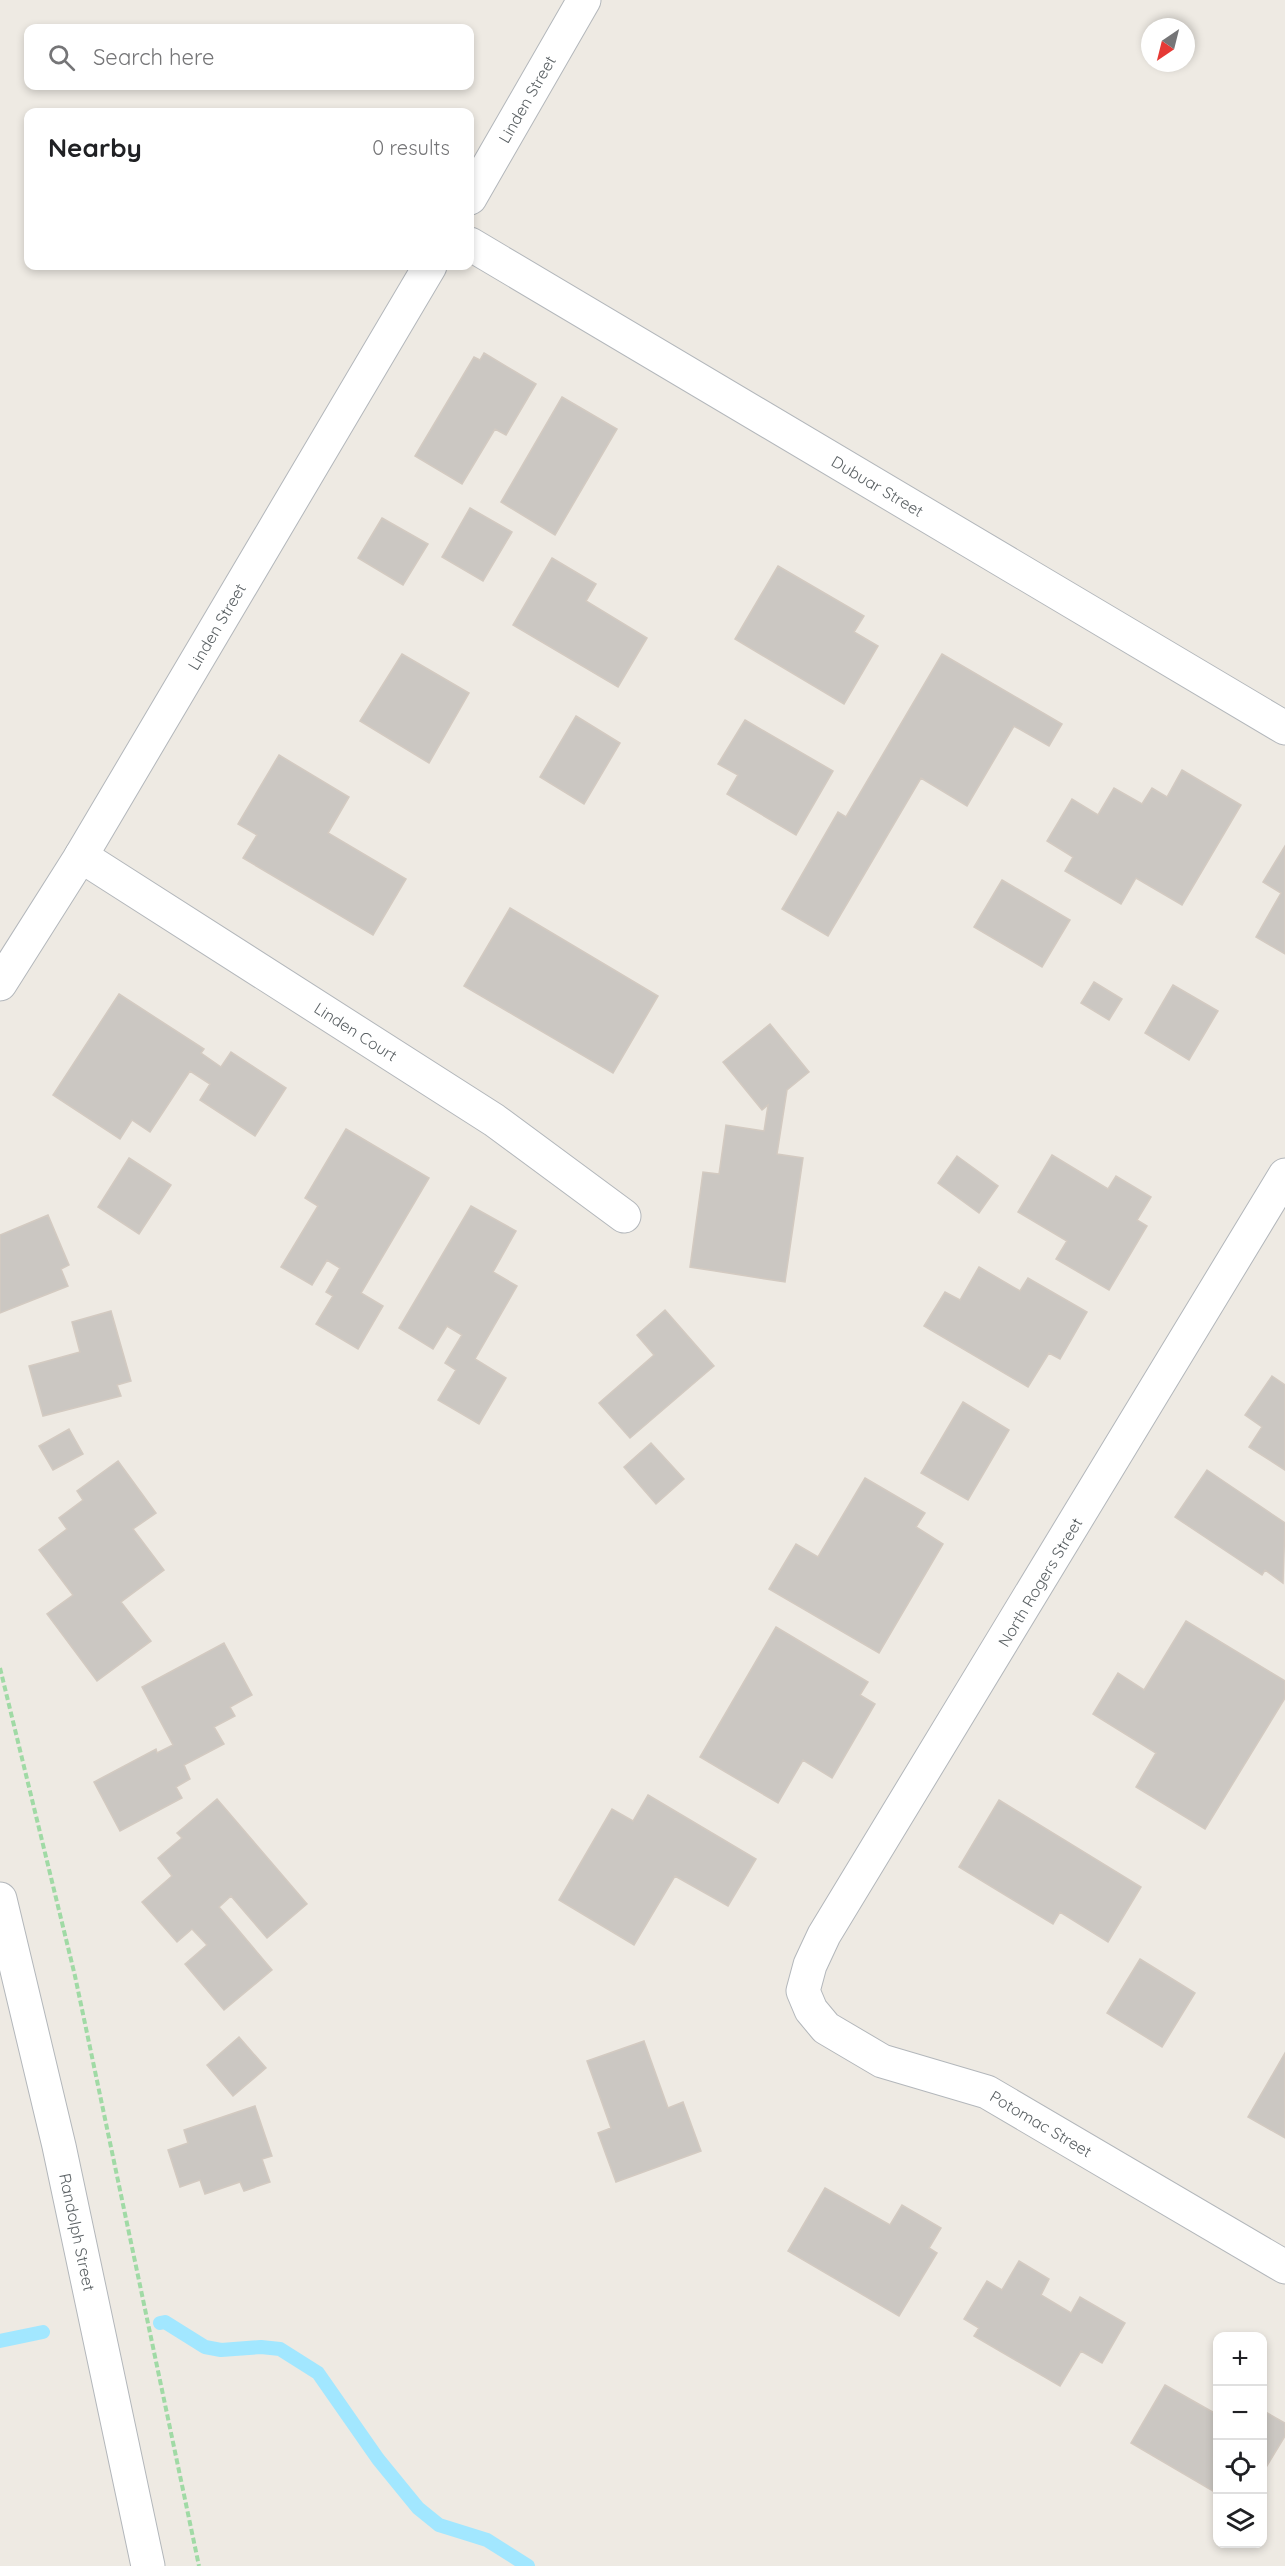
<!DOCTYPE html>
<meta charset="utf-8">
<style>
body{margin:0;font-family:Quicksand,sans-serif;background:#f6f6f6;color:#202124}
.controls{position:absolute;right:18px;bottom:18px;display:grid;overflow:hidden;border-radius:12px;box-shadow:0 3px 9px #0003}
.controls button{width:54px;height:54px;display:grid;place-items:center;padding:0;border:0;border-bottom:2px solid #e0e0e0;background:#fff;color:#202124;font:30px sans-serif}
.compass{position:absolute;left:1141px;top:18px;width:54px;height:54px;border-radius:50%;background:#fff;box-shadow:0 3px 9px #0003;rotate:215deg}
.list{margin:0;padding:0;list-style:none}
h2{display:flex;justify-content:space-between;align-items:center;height:78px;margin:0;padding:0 24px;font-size:26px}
h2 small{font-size:20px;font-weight:400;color:#757577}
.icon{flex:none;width:33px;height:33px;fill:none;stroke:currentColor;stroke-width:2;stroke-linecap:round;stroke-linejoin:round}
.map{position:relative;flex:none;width:1285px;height:2566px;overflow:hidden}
.search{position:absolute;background:#fff;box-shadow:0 3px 9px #0003;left:24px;top:24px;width:450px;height:66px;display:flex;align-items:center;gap:15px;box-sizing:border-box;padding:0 21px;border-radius:12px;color:#757577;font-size:22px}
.panel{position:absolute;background:#fff;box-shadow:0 3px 9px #0003;left:24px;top:108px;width:450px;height:162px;border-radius:12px}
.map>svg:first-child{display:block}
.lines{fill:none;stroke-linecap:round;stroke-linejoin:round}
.stream{stroke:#a2e7ff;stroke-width:14}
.building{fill:#cbc7c2;stroke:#d3cac1;stroke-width:1.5}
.minor-casing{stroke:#b3b7bb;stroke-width:35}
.path{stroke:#a0daa5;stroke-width:4;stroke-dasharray:6 3;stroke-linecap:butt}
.minor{stroke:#fff;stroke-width:33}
.labels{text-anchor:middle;stroke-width:5;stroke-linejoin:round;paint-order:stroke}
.street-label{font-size:16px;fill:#5b6164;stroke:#fff}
</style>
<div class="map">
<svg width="1285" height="2566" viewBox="0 0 1285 2566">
<rect width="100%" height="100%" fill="#eeeae3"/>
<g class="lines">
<path class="stream" d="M160,2323L165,2322L205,2347L221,2350L261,2347L280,2349L318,2373L378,2459L418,2508L439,2525L487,2540L528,2566
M0,2341L43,2332"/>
</g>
<path class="building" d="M484,353L536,384L506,435L495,429L462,484L415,456L474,357L480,360Z
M562,397L617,429L555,535L501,502Z
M470,508L512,532L483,581L442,557Z
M382,518L428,544L403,585L358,558Z
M552,558L596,584L586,601L647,638L618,687L513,625Z
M778,566L864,616L854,632L878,646L844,704L735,639Z
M402,654L469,693L429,763L360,721Z
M942,654L1062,724L1049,746L1014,726L967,806L921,778L828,936L782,909L838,812L846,817Z
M576,716L620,743L584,804L540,777Z
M745,720L833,771L796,835L727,794L738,775L718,764Z
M279,755L349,797L328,833L406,879L373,935L243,858L257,835L238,824Z
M1182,770L1241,805L1182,905L1136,878L1121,904L1065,871L1073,857L1047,841L1072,799L1098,815L1114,788L1142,804L1152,788L1167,797Z
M1285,846V954L1256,937L1281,893L1263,882Z
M1002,880L1070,920L1042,967L974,927Z
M510,908L658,996L613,1073L464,986Z
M1094,982L1122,999L1109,1020L1081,1003Z
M1173,985L1218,1011L1189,1060L1145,1033Z
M119,994L204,1049L201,1053L221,1067L231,1052L286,1088L255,1136L200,1100L210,1084L190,1071L150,1132L132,1120L120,1139L53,1095Z
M770,1024L809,1072L787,1090L777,1154L803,1158L785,1282L690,1267L703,1172L719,1174L726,1125L764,1131L768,1105L762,1110L723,1062Z
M346,1129L429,1178L361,1293L383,1306L358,1349L316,1324L333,1296L326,1292L340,1268L327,1260L312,1285L281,1267L318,1206L305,1198Z
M1052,1155L1108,1189L1116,1176L1151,1197L1137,1220L1147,1226L1109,1290L1056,1259L1067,1241L1018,1212Z
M957,1156L998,1186L979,1213L938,1183Z
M129,1158L171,1185L139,1234L98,1207Z
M471,1206L516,1231L493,1272L517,1286L475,1359L506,1378L479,1424L438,1400L456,1370L445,1363L462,1335L447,1326L433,1349L399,1328Z
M48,1215L69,1265L61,1269L68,1286L0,1313V1235Z
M979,1267L1020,1291L1028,1278L1087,1312L1060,1359L1049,1353L1028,1387L924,1326L945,1292L960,1300Z
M665,1310L714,1366L630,1438L599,1403L654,1355L637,1335Z
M111,1311L131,1381L117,1385L121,1396L43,1416L29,1366L80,1352L72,1322Z
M1272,1376L1285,1385V1470L1249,1447L1262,1427L1245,1415Z
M963,1402L1009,1430L968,1500L921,1473Z
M69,1429L83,1454L53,1470L39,1446Z
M651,1443L684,1479L656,1504L624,1467Z
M118,1461L156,1513L133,1529L164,1570L121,1602L151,1641L97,1681L47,1614L73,1595L39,1550L67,1529L59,1518L83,1500L77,1491Z
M1207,1470L1285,1523L1283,1583L1265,1570L1262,1575L1175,1517Z
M865,1478L925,1513L916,1527L943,1544L879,1653L769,1589L796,1544L818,1557Z
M1186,1621L1285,1681V1698L1205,1829L1136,1787L1156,1753L1093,1714L1118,1673L1144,1690Z
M776,1627L868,1682L860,1695L875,1704L832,1778L803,1760L778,1803L700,1757Z
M224,1643L252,1695L230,1707L235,1716L214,1727L224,1744L184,1765L190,1779L176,1787L182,1798L120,1831L94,1782L156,1749L157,1753L173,1745L142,1687Z
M648,1795L756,1859L728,1906L675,1876L634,1945L559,1900L612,1809L633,1821Z
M217,1799L307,1904L267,1938L231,1896L219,1907L272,1970L224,2010L185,1964L207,1945L192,1929L177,1942L142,1902L172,1876L158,1858L182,1838L177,1833Z
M999,1800L1141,1887L1108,1942L1060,1912L1053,1924L959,1867Z
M1140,1959L1195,1993L1162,2047L1107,2013Z
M239,2037L266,2068L233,2096L207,2065Z
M644,2041L668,2108L683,2102L701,2151L616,2182L598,2133L611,2128L587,2061Z
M1285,2053V2138L1248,2117Z
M255,2106L272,2156L262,2159L270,2182L244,2191L240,2182L205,2194L200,2180L180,2187L168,2150L188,2143L184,2130Z
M825,2188L890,2225L902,2205L941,2228L929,2248L937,2253L899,2316L788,2251Z
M1019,2261L1049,2279L1041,2295L1071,2313L1080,2297L1125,2323L1102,2363L1081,2351L1060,2386L974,2336L979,2328L964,2319L987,2281L1002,2290Z
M1165,2385L1218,2415V2494L1131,2443Z
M1262,2410L1285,2423V2436L1262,2474Z"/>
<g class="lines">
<defs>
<g id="minor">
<path id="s1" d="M470,198L584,0"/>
<path id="s2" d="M470,244L1285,728"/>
<path id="s3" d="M81,856L494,1120L624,1216"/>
<path id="s4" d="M0,984L81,856L430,266"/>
<path id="s5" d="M1285,1175L824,1935L810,1965L803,1991L811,2010L826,2028L882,2061L987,2092L1285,2267"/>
<path id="s6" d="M0,1899L59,2146L148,2566"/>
</g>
</defs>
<use href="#minor" class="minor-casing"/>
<path class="path" d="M0,1668L75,1976L199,2566"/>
<use href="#minor" class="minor"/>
</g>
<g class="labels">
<g class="street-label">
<text dy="6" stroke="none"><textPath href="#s1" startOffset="114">Linden Street</textPath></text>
<text dy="6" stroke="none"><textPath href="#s2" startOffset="474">Dubuar Street</textPath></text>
<text dy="6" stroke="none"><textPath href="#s4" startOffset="418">Linden Street</textPath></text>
<text dy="6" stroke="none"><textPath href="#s3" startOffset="326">Linden Court</textPath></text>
<text transform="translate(1040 1582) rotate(-59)" y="6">North Rogers Street</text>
<text dy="6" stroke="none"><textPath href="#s5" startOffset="1230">Potomac Street</textPath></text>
<text dy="6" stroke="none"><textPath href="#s6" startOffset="342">Randolph Street</textPath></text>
</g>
</g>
</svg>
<div class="controls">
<button>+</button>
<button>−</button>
<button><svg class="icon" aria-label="locate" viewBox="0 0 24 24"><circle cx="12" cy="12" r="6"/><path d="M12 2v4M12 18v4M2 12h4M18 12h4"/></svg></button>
<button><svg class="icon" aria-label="layers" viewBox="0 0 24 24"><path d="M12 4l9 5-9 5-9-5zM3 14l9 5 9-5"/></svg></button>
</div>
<svg class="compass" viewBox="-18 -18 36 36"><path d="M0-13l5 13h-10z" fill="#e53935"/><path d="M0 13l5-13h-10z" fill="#757577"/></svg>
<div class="search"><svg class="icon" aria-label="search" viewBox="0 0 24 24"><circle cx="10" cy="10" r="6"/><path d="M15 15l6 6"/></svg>Search here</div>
<section class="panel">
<h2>Nearby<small>0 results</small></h2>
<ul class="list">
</ul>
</section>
</div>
